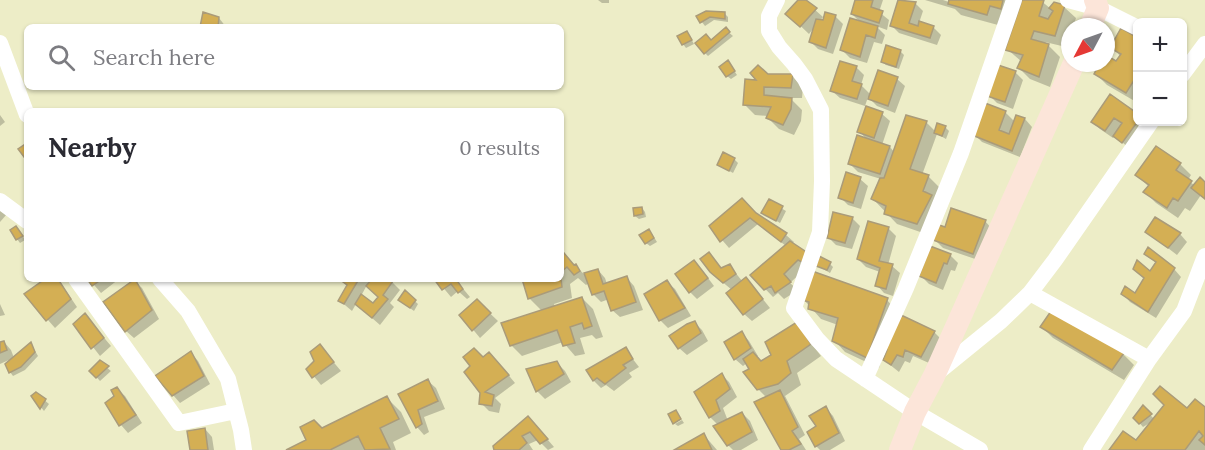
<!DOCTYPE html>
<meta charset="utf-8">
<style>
body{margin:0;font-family:Lora,serif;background:#f7f7f7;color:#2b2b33}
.controls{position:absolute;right:18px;top:18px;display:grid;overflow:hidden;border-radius:9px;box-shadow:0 2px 4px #0004}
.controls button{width:54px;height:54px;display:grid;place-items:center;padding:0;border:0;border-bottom:2px solid #e1e1e2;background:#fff;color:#2b2b33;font:30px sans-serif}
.compass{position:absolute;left:1061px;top:18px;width:54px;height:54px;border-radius:50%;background:#fff;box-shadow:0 2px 4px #0004;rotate:229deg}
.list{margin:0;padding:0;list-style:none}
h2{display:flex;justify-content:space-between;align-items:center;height:78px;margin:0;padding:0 24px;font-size:26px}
h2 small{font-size:20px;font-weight:400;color:#7c7c81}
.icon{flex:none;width:33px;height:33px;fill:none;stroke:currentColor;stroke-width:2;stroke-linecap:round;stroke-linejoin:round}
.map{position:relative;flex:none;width:1205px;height:450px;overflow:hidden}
.search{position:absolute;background:#fff;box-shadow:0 2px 4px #0004;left:24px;top:24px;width:540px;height:66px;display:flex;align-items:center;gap:15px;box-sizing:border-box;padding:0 21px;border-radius:9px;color:#7c7c81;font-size:22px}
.panel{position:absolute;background:#fff;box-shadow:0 2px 4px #0004;left:24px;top:108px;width:540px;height:174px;border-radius:9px}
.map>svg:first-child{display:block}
.shadow{fill:#0003;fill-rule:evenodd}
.building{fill:#d4af54;stroke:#aa9b79;stroke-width:1.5}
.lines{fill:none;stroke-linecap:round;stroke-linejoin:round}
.street{stroke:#fff;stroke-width:16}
.secondary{stroke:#fce5d9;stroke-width:22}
</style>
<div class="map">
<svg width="1205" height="450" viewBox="0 0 1205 450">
<rect width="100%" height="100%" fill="#ededc7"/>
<path class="shadow" d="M598,0H609V3H602Z
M800,0H804L823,17L820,21L824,22L826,14L836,17L843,24L833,54L818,49L810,41L816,25L809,34L788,14Z
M857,0H883L879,12L889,20L887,30L876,26L885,35L882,44L874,42L867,63L850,58L842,50L861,23L852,14Z
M899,0L915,3L923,11L919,23L933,27L941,35L937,45L899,33L891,25Z
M925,0H943L955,4L953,0H1006L998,25L961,15L955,9Z
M1024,0H1040L1051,9L1064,7L1076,18L1073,27H1070V34L1066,47L1045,42L1060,57L1050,87L1030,79L1019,68L1022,62L1007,49Z
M724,13L728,17V22L714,20L705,26L698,17Z
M219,18L226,27H201Z
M726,30L733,36L708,56L705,53L711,42Z
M687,32L694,44L686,48L683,44Z
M1138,39V103L1107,85L1095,73L1102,63H1106V56L1117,63L1121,57L1112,47Z
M900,51L904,55L899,69L886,65L882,62Z
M731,66L737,75L731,79L727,76Z
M856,67L864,75L861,85L871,95L897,79L905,86L895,113L877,106L868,97L865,106L840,98L832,91Z
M1015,72L1023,80L1013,109L997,103L989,95Z
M768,76H792L803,87L802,98H790L802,110L801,121L794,135L779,129L768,118V116L755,115L744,104L760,82Z
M1110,97L1138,122H1144L1130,149L1115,136L1113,138L1100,129L1093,122Z
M986,105L1005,112L1015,122L1017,116L1025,119L1032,127L1020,157L982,142L974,134Z
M882,114L890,121L882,145L890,147L895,153L926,122L936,132L945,127L949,131L946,139L937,134L922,175L929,177L940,188L929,235L897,224L873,199L881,179L858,172L850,164L868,141L859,131Z
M0,115L5,122L0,126Z
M734,159L738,163L733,173L719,165Z
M1180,164L1191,175L1188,180L1195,186L1205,184V198L1201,195L1190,211L1185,208L1178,218L1156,203L1145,192L1149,187L1137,175Z
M860,179L868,186L861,209L848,205L840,197Z
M769,201L786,211L780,223L763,213Z
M0,208L7,214L0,222Z
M642,208L645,212L646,217L639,219L635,216V209Z
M755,214L786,235L794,242L792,244L807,267L790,283L798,290L784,299L778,293L773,297L752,275L786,246L758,224L729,248L711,227Z
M852,218L860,226L852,249L836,245L829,238Z
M985,221L992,229L981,261L943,248L935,240L946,229Z
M888,228L896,236L888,265L892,266L900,273L893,296L884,293L877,285L880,272L866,267L858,259Z
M20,231L25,240L20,243L17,239Z
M1147,232L1180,234L1187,242L1177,255Z
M652,234L657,242L650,246L646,243Z
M709,254L722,269L729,265L743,282L753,287L770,308L752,321L744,314L732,290L720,280Z
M1146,254L1174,269L1181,277L1156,318L1130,302L1123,294L1136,295L1157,264Z
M564,255L585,275L598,270L605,278L607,284L627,278L634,286L643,310L620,317L612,310L609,299L601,302L593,294L589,283L586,285L578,278L570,284L572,298L554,304L555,307L582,298L593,309L603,337L596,339L592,335L580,338L585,354L575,356L563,342L522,356L511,345L542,311L529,298L524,279H561V257Z
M950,255L958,263L955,271L951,270L943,290L929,284L921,276Z
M830,264L833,267L830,273L818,266Z
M702,270L714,286L697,299L690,292Z
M47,279H58L77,307L55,328L26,295Z
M89,279H119L101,293Z
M341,279H371L368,284L374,279H386L392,282L400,290L390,303L394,307L380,325L356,304L352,311L339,300L348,286ZM367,285L379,297L373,305L361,296Z
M436,279H455L470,297L467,299L458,291L451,297Z
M135,281L142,288L159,319L134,338L126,331Z
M667,282L675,289L691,316L668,328L661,321L646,294Z
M405,292L418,304L414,311L403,303Z
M804,300H887L902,317L934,332L942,340L929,363L913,356L910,363L905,361L899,372L884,360L888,351L885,348L879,368L845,352L834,340L838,325L821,319Z
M477,301L498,321L480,338L461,315Z
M0,304L5,315L0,316Z
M1051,313L1123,354L1134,365L1124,380L1053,338L1042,327Z
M85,315L111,346L100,356L75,324Z
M695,323L702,330L708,341L687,355L679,348Z
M797,324L821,356L797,373L801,385L785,396L805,435L799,439L806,450H783L767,398L758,389L747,363L743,366L735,359L742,333L749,341L758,356L756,357L761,362L773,355Z
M4,342L11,350L14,358L31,344L38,356L25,370L13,376L10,372L11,359L0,364V344Z
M320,346L341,371L321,385L308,369L316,361Z
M625,349L639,367L629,373L632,377L614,391L606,385L601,388L594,381L588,370Z
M191,353L198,361L210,384L180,403L173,395Z
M483,359L497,361L515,383L495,398L501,404L499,413L489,411L481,403Z
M100,362L111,371L100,381L91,371Z
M557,363L565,371L571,382L545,399L538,392L528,370Z
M722,375L729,382L737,397L723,408L728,421L742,413L750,421L758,440L741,450H733L728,445L718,425L710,417Z
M428,381L436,388L445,409L424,417L429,432L424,435L417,427L400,394Z
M117,389L125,396L142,423L128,433L121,425L107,403L116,396Z
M36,393L49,404L44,411L33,397Z
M387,398L401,412L411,433L393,442L396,450H289L308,441L322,430Z
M1143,407L1154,419L1188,410L1205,409V450H1111L1136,442L1153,421L1143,427L1135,418Z
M826,408L833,416L845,441L830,450H820L816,446L818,426Z
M682,420L684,423L678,426L675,424Z
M536,426L554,447L548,450L538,440L529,444L533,450H496Z
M205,429L212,437L214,450H192Z
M704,435L717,450H677Z"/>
<path class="building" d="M798,0H806L817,8L800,27L785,14Z
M855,0H873L871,7L883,11L879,23L851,14Z
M898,0L916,2L909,23L918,26L919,21L934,26L930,38L890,26Z
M949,0H948H1003L1001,9L990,6L987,15L948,4Z
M1022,0H1044L1039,16L1048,19L1053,11L1049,8L1054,2L1065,5L1055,36L1034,31L1031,39L1049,44L1039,77L1017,68L1023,55L1005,50Z
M706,11L725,12V19L710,17L700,23L696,16Z
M203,12L219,17L218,27H200Z
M825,12L836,15L826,48L809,42L816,19L823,20Z
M850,18L878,26L875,38L866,35L860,57L840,50Z
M726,27L730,32L704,54L695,43L706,34L711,40Z
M1121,28L1138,38V74L1126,93L1094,74L1100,63H1106V55L1116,61L1121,54L1110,48Z
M687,31L692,40L682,45L677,36Z
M886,45L901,50L896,67L881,62Z
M728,60L735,71L726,77L719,67Z
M840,61L857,66L852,81L862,84L857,99L830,91Z
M758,65L768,74H793L791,88L764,87V95L792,98L791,109L783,125L766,118L771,107L743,105L745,79L756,80L750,73Z
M998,65L1016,71L1005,102L987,96Z
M878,70L898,77L888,106L868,99Z
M1110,94L1138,114V121L1122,143L1113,136L1122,123L1114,118L1105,131L1091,122Z
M985,103L1006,111L999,130L1009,134L1016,115L1025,118L1012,151L972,135Z
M866,106L883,112L874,138L857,132Z
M906,115L927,121L910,169L929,175L923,191L932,195L917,224L884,214L886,206L871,199L880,178H884Z
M937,123L946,126L942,136L934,133Z
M857,135L890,146L880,174L848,164Z
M27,143V161L18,149Z
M1156,146L1181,163L1176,170L1192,181L1178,201L1173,198L1167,208L1143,192L1149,185L1135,175Z
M723,152L735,158L729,171L717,165Z
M846,172L861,177L853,203L838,198Z
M1200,177L1205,182V199L1191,188Z
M742,198L756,213L787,233L781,242L750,218L720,242L709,226Z
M769,199L783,206L776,221L761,213Z
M642,207L643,214L634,216L633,208Z
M951,208L986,220L973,254L933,240L939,225L945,227Z
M833,212L853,217L845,243L827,238Z
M1155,217L1181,233L1168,248L1145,232Z
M868,221L889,227L879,261L893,264L886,289L875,286L880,268L857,259Z
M16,226L23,236L16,240L10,230Z
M649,229L654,238L645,244L639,235Z
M790,241L808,253L804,263L798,260L784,274L791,282L775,293L771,286L764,290L750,275Z
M930,246L951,254L947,264L944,263L936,283L919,276Z
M1148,247L1175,268L1148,312L1121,294L1125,286L1135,293L1144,278L1133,269L1137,260L1150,271L1156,262L1144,254Z
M709,252L721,268L730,264L736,274L723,283L710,272L700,259Z
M564,253L574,265L576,264L580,271L574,275L567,267L561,272V255Z
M819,256L831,262L827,270L816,266Z
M694,260L708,278L689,293L675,274Z
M598,269L603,284L627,276L636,302L611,311L604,291L592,295L584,273Z
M812,271L888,298L867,358L832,341L838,318L808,309L809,302L802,300Z
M746,277L763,299L743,315L726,293Z
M45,279H58L71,299L46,321L24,294Z
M87,279H102L92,286Z
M135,279L152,310L125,332L103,302Z
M339,279H359L344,304L338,301L347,285Z
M372,279H390L393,281L383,295L388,299L372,318L355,304L361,294L373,303L378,297L366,286Z
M434,279H456L463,289L458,293L451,284L442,290Z
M522,279H561L562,287L528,299Z
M667,280L685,308L659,321L644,294Z
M405,290L416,300L410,308L398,300Z
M582,297L592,326L584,329L582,323L570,327L575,343L563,346L557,330L510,346L501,323Z
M477,299L491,313L472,331L459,315Z
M1051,311L1124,353L1112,370L1040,327Z
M85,313L104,338L91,349L73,324Z
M901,315L935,331L921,357L905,350L903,357L897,355L891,365L883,360L887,350L884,349Z
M695,321L701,333L678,349L669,336L687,324Z
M797,322L811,344L787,361L791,373L778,384L757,390L743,372L749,369L743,359L753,352L761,361L771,355L765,342Z
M742,331L751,348L734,360L724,342Z
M4,341L7,350L0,353V342Z
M31,342L35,352L21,367L9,373L5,364Z
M320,344L334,362L312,378L306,369L314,361L310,352Z
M626,347L633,359L623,365L626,368L605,384L597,378L593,381L586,370Z
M474,348L483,357L489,352L509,375L485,392L494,395L492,406L479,404L480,393L464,372L470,366L463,357Z
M191,351L204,376L172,396L155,376Z
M100,360L109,366L96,378L89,371Z
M557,361L564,374L536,392L526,369Z
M722,373L730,389L716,400L720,411L709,418L694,392Z
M428,379L438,401L418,410L422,424L416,428L398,394Z
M1160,386L1187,408L1195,399L1205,407V445L1199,440L1203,436L1199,431L1185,450H1109L1123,431L1136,440L1164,405L1153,394Z
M117,387L136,415L119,426L105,403L114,396L111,390Z
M780,390L798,427L792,431L801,444L789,450H781L754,402Z
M36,392L46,399L40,409L31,396Z
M387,396L399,419L380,428L390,449L365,450L358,436L330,450H286L306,440L300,427L314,420L322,428Z
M1143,405L1152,414L1139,424L1133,418Z
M826,406L839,433L815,447L807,432L816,426L809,416Z
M676,410L681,419L673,424L668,414Z
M742,412L752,432L727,446L713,426Z
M528,416L548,439L540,444L530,432L522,436L527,443L519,450H494L493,446Z
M205,428L208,450H190L187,431Z
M704,433L712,450H674Z"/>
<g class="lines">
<path class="street" d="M777,0L769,16V31L779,47L794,64L805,79L821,110L822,181L820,232L794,308L817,339L836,359L915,412L980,450
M1068,0L1098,8L1138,28
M0,43L27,115
M1182,75L1205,44
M0,201L27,221
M76,279L179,423L236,411
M160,279L188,311L228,379L241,430L244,450
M1030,293L1149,359
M937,373L1001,321L1030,293L1055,260L1151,122
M865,379L906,288L961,153L1014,0
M1091,450L1149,359L1184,311L1205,256"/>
<path class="secondary" d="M1090,27L1098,8L1095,0
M900,450L915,412L934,376L1074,63"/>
</g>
</svg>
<div class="controls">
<button>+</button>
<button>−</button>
</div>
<svg class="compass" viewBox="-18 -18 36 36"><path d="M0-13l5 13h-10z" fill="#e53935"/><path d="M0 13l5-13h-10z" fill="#7c7c81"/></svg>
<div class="search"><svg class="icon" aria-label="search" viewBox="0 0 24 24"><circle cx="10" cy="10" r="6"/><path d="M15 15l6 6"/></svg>Search here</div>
<section class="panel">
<h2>Nearby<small>0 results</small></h2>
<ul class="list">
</ul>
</section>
</div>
